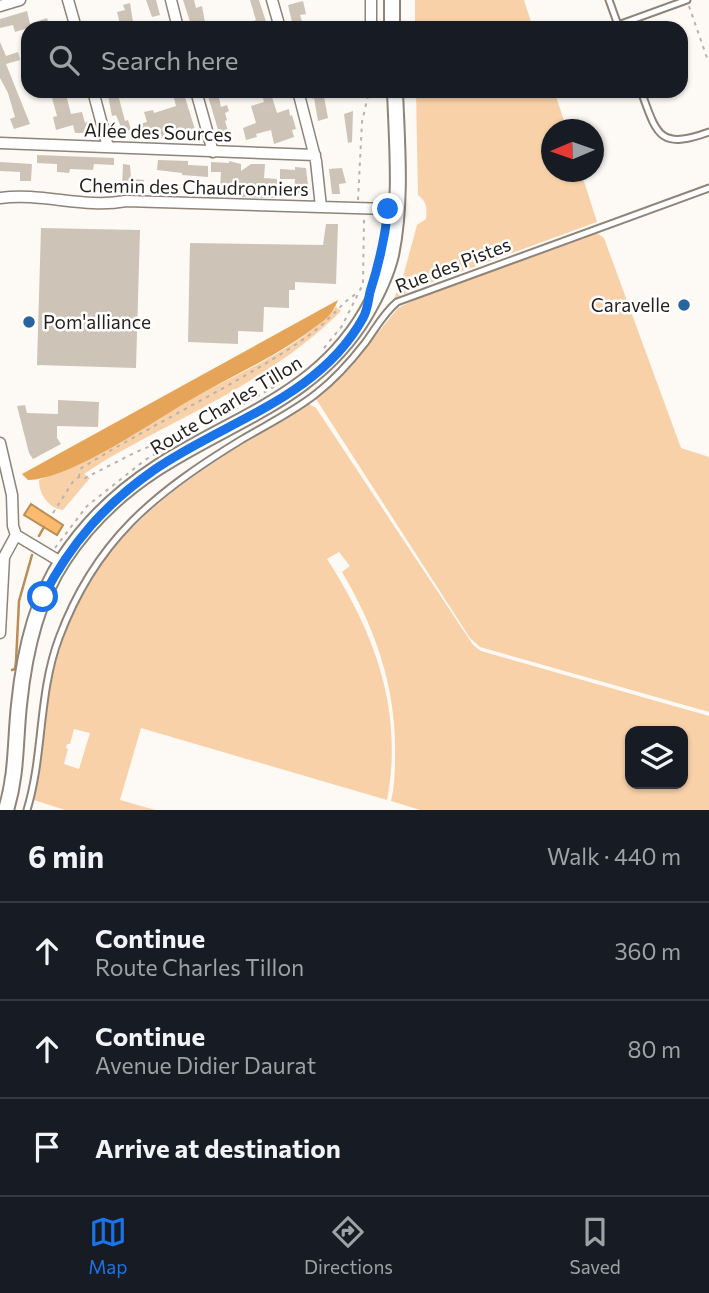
<!DOCTYPE html>
<meta charset="utf-8">
<style>
body{margin:0;font-family:Commissioner,sans-serif;background:#20242c;color:#f1f3f6}
.controls{position:absolute;right:21px;bottom:21px;display:grid;overflow:hidden;border-radius:14px;box-shadow:0 2px 5px #0004}
.controls button{width:63px;height:63px;display:grid;place-items:center;padding:0;border:0;border-bottom:2px solid #363941;background:#171b24;color:#f1f3f6;font:35px sans-serif}
.compass{position:absolute;left:541px;top:119px;width:63px;height:63px;border-radius:50%;background:#171b24;box-shadow:0 2px 5px #0004;rotate:268deg}
.stop{position:absolute;width:21px;height:21px;margin:-16px;border:5px solid #1a73e8;border-radius:50%;background:#fff}
.stop.end{background:#1a73e8;border-color:#fff;box-shadow:0 2px 7px #0008}
.list{margin:0;padding:0;list-style:none}
h2{display:flex;justify-content:space-between;align-items:center;height:91px;margin:0;padding:0 28px;font-size:30px}
h2 small{font-size:23px;font-weight:400;color:#9ea1a6}
.list li{display:grid;grid-template-columns:46px 1fr auto;gap:21px;align-items:center;box-sizing:border-box;height:98px;padding:0 28px;border-top:2px solid #363941}
.list b{display:block;font-size:26px;white-space:nowrap}
.list p{margin:0;font-size:23px;white-space:nowrap;color:#9ea1a6}
.list em{font-size:23px;font-style:normal;color:#9ea1a6}
.icon{flex:none;width:38px;height:38px;fill:none;stroke:currentColor;stroke-width:2;stroke-linecap:round;stroke-linejoin:round}
.map{position:relative;flex:none;width:709px;height:810px;overflow:hidden}
.search{position:absolute;background:#171b24;box-shadow:0 2px 5px #0004;left:21px;right:21px;top:21px;height:77px;display:flex;align-items:center;gap:18px;box-sizing:border-box;padding:0 24px;border-radius:21px;color:#9ea1a6;font-size:26px}
.sheet{height:385px;background:#171b24}
nav{display:flex;justify-content:space-around;align-items:center;box-sizing:border-box;height:98px;border-top:2px solid #363941;background:#171b24;font-size:19px;color:#9ea1a6}
nav a{display:grid;justify-items:center;gap:4px}
nav .on{color:#1a73e8}
.map>svg:first-child{display:block}
.green{fill:#f8d1a8;fill-rule:evenodd}
.forest{fill:#e5a457}
.water{fill:#fcba6e;stroke:#bb8c55;stroke-width:2}
.lines{fill:none;stroke-linecap:round;stroke-linejoin:round}
.stream{stroke:#bb8c55;stroke-width:2.5}
.building{fill:#cec3b7}
.service-casing{stroke:#8e8479;stroke-width:9}
.minor-casing{stroke:#8e8479;stroke-width:13}
.secondary-casing{stroke:#8e8479;stroke-width:18}
.path{stroke:#b7b3ae;stroke-width:2;stroke-dasharray:3.5 5;stroke-linecap:butt}
.service{stroke:#fff;stroke-width:5}
.minor{stroke:#fff;stroke-width:10}
.secondary{stroke:#fff;stroke-width:14}
.route{stroke:#1a73e8;stroke-width:9}
.poi-dot{fill:#28659c;stroke:#fff;stroke-width:2.5}
.labels{text-anchor:middle;stroke-width:5;stroke-linejoin:round;paint-order:stroke}
.street-label{font-size:19px;fill:#231f1a;stroke:#fff}
.poi-label{font-size:19px;fill:#231f1a;stroke:#fff;text-anchor:end}
</style>
<div class="map">
<svg width="709" height="810" viewBox="0 0 709 810">
<rect width="100%" height="100%" fill="#fdf9f4"/>
<path class="green" d="M415,0H524L533,28H415Z
M416,91H554L567,129L552,130V172H581L597,222L416,288L394,299L404,273L417,225L426,219C427,208 427,202 418,195Z
M597,233L604,238L681,448L709,457V712L480,647L470,638L316,399L351,366L398,308L428,293Z
M336,307L341,311C274,378 188,413 107,459L84,474L90,478L63,510C48,508 39,494 39,480C91,461 138,430 186,402C234,375 300,349 336,307Z
M309,404L316,408L473,645L481,651L709,716V810H420L391,801C395,785 395,769 395,753C396,686 375,628 342,572L350,566L339,552L327,559C375,633 404,711 387,800L141,728L120,800L155,810H65L34,800C42,758 43,715 53,673C89,527 191,476 309,404ZM74,729L90,733L79,769L64,764L68,749L66,748L67,744H70ZM630,731H683V784H630Z"/>
<path class="forest" d="M338,300C335,308 330,316 323,321C281,355 231,376 185,403C148,425 68,480 28,480L22,474Z"/>
<path class="water" d="M31,504L63,525L57,535L24,515Z"/>
<g class="lines">
<path class="stream" d="M39,536L44,527
M12,670L15,669L16,662L19,601L32,555"/>
</g>
<path class="building" d="M146,0H156L160,15L152,17Z
M183,0H194L196,8L202,6L206,28H192Z
M250,0H259L268,28H235L256,20Z
M303,1L306,14L300,15L304,28H287V24L292,22L288,5Z
M130,3L134,28H121L117,12L125,10L123,5Z
M27,11L30,24L47,18L50,28H28L15,32L13,25L0,28V19Z
M0,42L6,56L18,52L20,60L6,64L30,124L14,129L10,119L15,117L8,93L0,78Z
M57,91H65L71,114L82,112L85,123L89,121L91,133H75L73,125L56,130L53,117L57,116L52,98L58,96Z
M107,91H117L125,121L128,120L131,130L123,132L116,115L112,116Z
M172,91H182L184,94L197,136L186,139L183,129L169,131L170,137L161,138L160,132L140,138L136,125L147,122L144,112L153,110L154,113L176,106Z
M261,91H287V93L272,97L277,113L289,109L290,116L292,115L296,129L292,130L294,137L274,144L271,130L256,134L257,137L246,140L243,128L256,123L251,106L264,102Z
M310,91H319L321,98L324,97L328,118L318,121L314,98L312,99Z
M218,93L221,107L227,105L229,111L225,113L227,120L225,121L230,138L221,140L208,96Z
M353,111L352,142L348,143L344,114Z
M37,155L114,158V165L94,164L93,170L70,169L69,173L59,172H57V164L37,163Z
M158,160L188,161V165L208,166V177L182,175V173L157,170Z
M229,161L241,164V171L251,164H265L264,178L277,179V198L238,197L239,189L220,188L221,172H211V162L229,163Z
M0,162L32,164L31,181H20V172L0,171Z
M123,164L130,165L131,179L144,180V191L122,188Z
M295,167L306,168L309,194H294L295,179H280V169L295,170Z
M342,168L346,183L339,184L340,194H332L329,169Z
M326,224H338L336,284L295,282V290H289V308L264,307L263,332L238,331V344L188,342L190,243L323,245Z
M41,228L140,230L136,368L37,365Z
M58,400L99,402L98,427L57,426V438L61,444L33,459L29,453L17,406L25,405L27,413L58,414Z"/>
<g class="lines">
<defs>
<path id="service" d="M609,0L618,25
M618,25L687,0
M641,91C657,135 659,150 709,132
M27,810C44,754 38,694 59,638C95,541 154,493 241,440C266,425 295,411 317,393C335,379 351,361 365,343C376,328 383,314 397,302L709,188"/>
<path id="minor" d="M68,0L76,28
M171,0L178,28
M272,0L280,28
M371,0V28
M0,6L20,0
M93,91L108,147
M196,91L213,152
M298,91L316,161L321,207
M0,143L315,155
M0,198C42,192 84,209 126,201L388,209
M0,443L12,495L13,526L16,535L61,562
M0,633L4,557L16,535"/>
<path id="secondary" d="M392,0V28
M6,810C17,774 15,743 19,705C24,655 35,602 63,560C87,523 120,492 157,468C234,418 317,397 366,313C377,294 386,276 391,255C402,202 397,145 395,91"/>
</defs>
<use href="#service" class="service-casing"/>
<use href="#minor" class="minor-casing"/>
<use href="#secondary" class="secondary-casing"/>
<path class="path" d="M689,6L707,58
M358,200L362,122L369,91
M324,348L342,326L363,284L364,218
M79,477L80,469C149,426 224,391 292,347C306,338 319,328 330,317C340,308 346,299 358,293
M53,513L74,480L79,477L84,479L87,477L136,452L170,438L176,442
M55,548L87,506L145,460L279,384"/>
<use href="#service" class="service"/>
<use href="#minor" class="minor"/>
<use href="#secondary" class="secondary"/>
</g>
<g class="lines">
<path class="route" d="M43,597C71,543 104,505 154,470C225,421 319,398 363,318C368,309 368,301 370,292C379,264 385,238 388,209"/>
</g>
<g class="poi-dot">
<circle cx="684" cy="305" r="7"/>
<circle cx="29" cy="322" r="7"/>
</g>
<g class="labels">
<g class="street-label">
<text transform="translate(158 132) rotate(2)" y="7">Allée des Sources</text>
<text transform="translate(194 187) rotate(1)" y="7">Chemin des Chaudronniers</text>
<text transform="translate(453 265) rotate(-21)" y="7">Rue des Pistes</text>
<text transform="translate(226 405) rotate(-31)" y="7">Route Charles Tillon</text>
</g>
<g class="poi-label">
<text x="670" y="312">Caravelle</text>
<text x="43" y="329" text-anchor="start">Pom'alliance</text>
</g>
</g>
</svg>
<div class="controls">
<button><svg class="icon" aria-label="layers" viewBox="0 0 24 24"><path d="M12 4l9 5-9 5-9-5zM3 14l9 5 9-5"/></svg></button>
</div>
<svg class="compass" viewBox="-18 -18 36 36"><path d="M0-13l5 13h-10z" fill="#e53935"/><path d="M0 13l5-13h-10z" fill="#9ea1a6"/></svg>
<div class="stop" style="left:43px;top:597px"></div>
<div class="stop end" style="left:388px;top:209px"></div>
<div class="search"><svg class="icon" aria-label="search" viewBox="0 0 24 24"><circle cx="10" cy="10" r="6"/><path d="M15 15l6 6"/></svg>Search here</div>
</div>
<section class="sheet">
<h2>6 min<small>Walk · 440 m</small></h2>
<ul class="list">
<li><svg class="icon" aria-label="ahead" viewBox="0 0 24 24"><path d="M12 20V5M6 11l6-6 6 6"/></svg><div><b>Continue</b><p>Route Charles Tillon</p></div><em>360 m</em></li>
<li><svg class="icon" aria-label="ahead" viewBox="0 0 24 24"><path d="M12 20V5M6 11l6-6 6 6"/></svg><div><b>Continue</b><p>Avenue Didier Daurat</p></div><em>80 m</em></li>
<li><svg class="icon" aria-label="arrive" viewBox="0 0 24 24"><path d="M6 21V4h12l-3 4 3 4H6"/></svg><div><b>Arrive at destination</b></div></li>
</ul>
</section>
<nav>
<a class="on"><svg class="icon" aria-label="map" viewBox="0 0 24 24"><path d="M3 6l6-2 6 2 6-2v14l-6 2-6-2-6 2zM9 4v14M15 6v14"/></svg>Map</a>
<a><svg class="icon" aria-label="directions" viewBox="0 0 24 24"><path d="M12 3l9 9-9 9-9-9zM9 14v-3h6M13 9l2 2-2 2"/></svg>Directions</a>
<a><svg class="icon" aria-label="saved" viewBox="0 0 24 24"><path d="M7 4h10v16l-5-4-5 4z"/></svg>Saved</a>
</nav>
